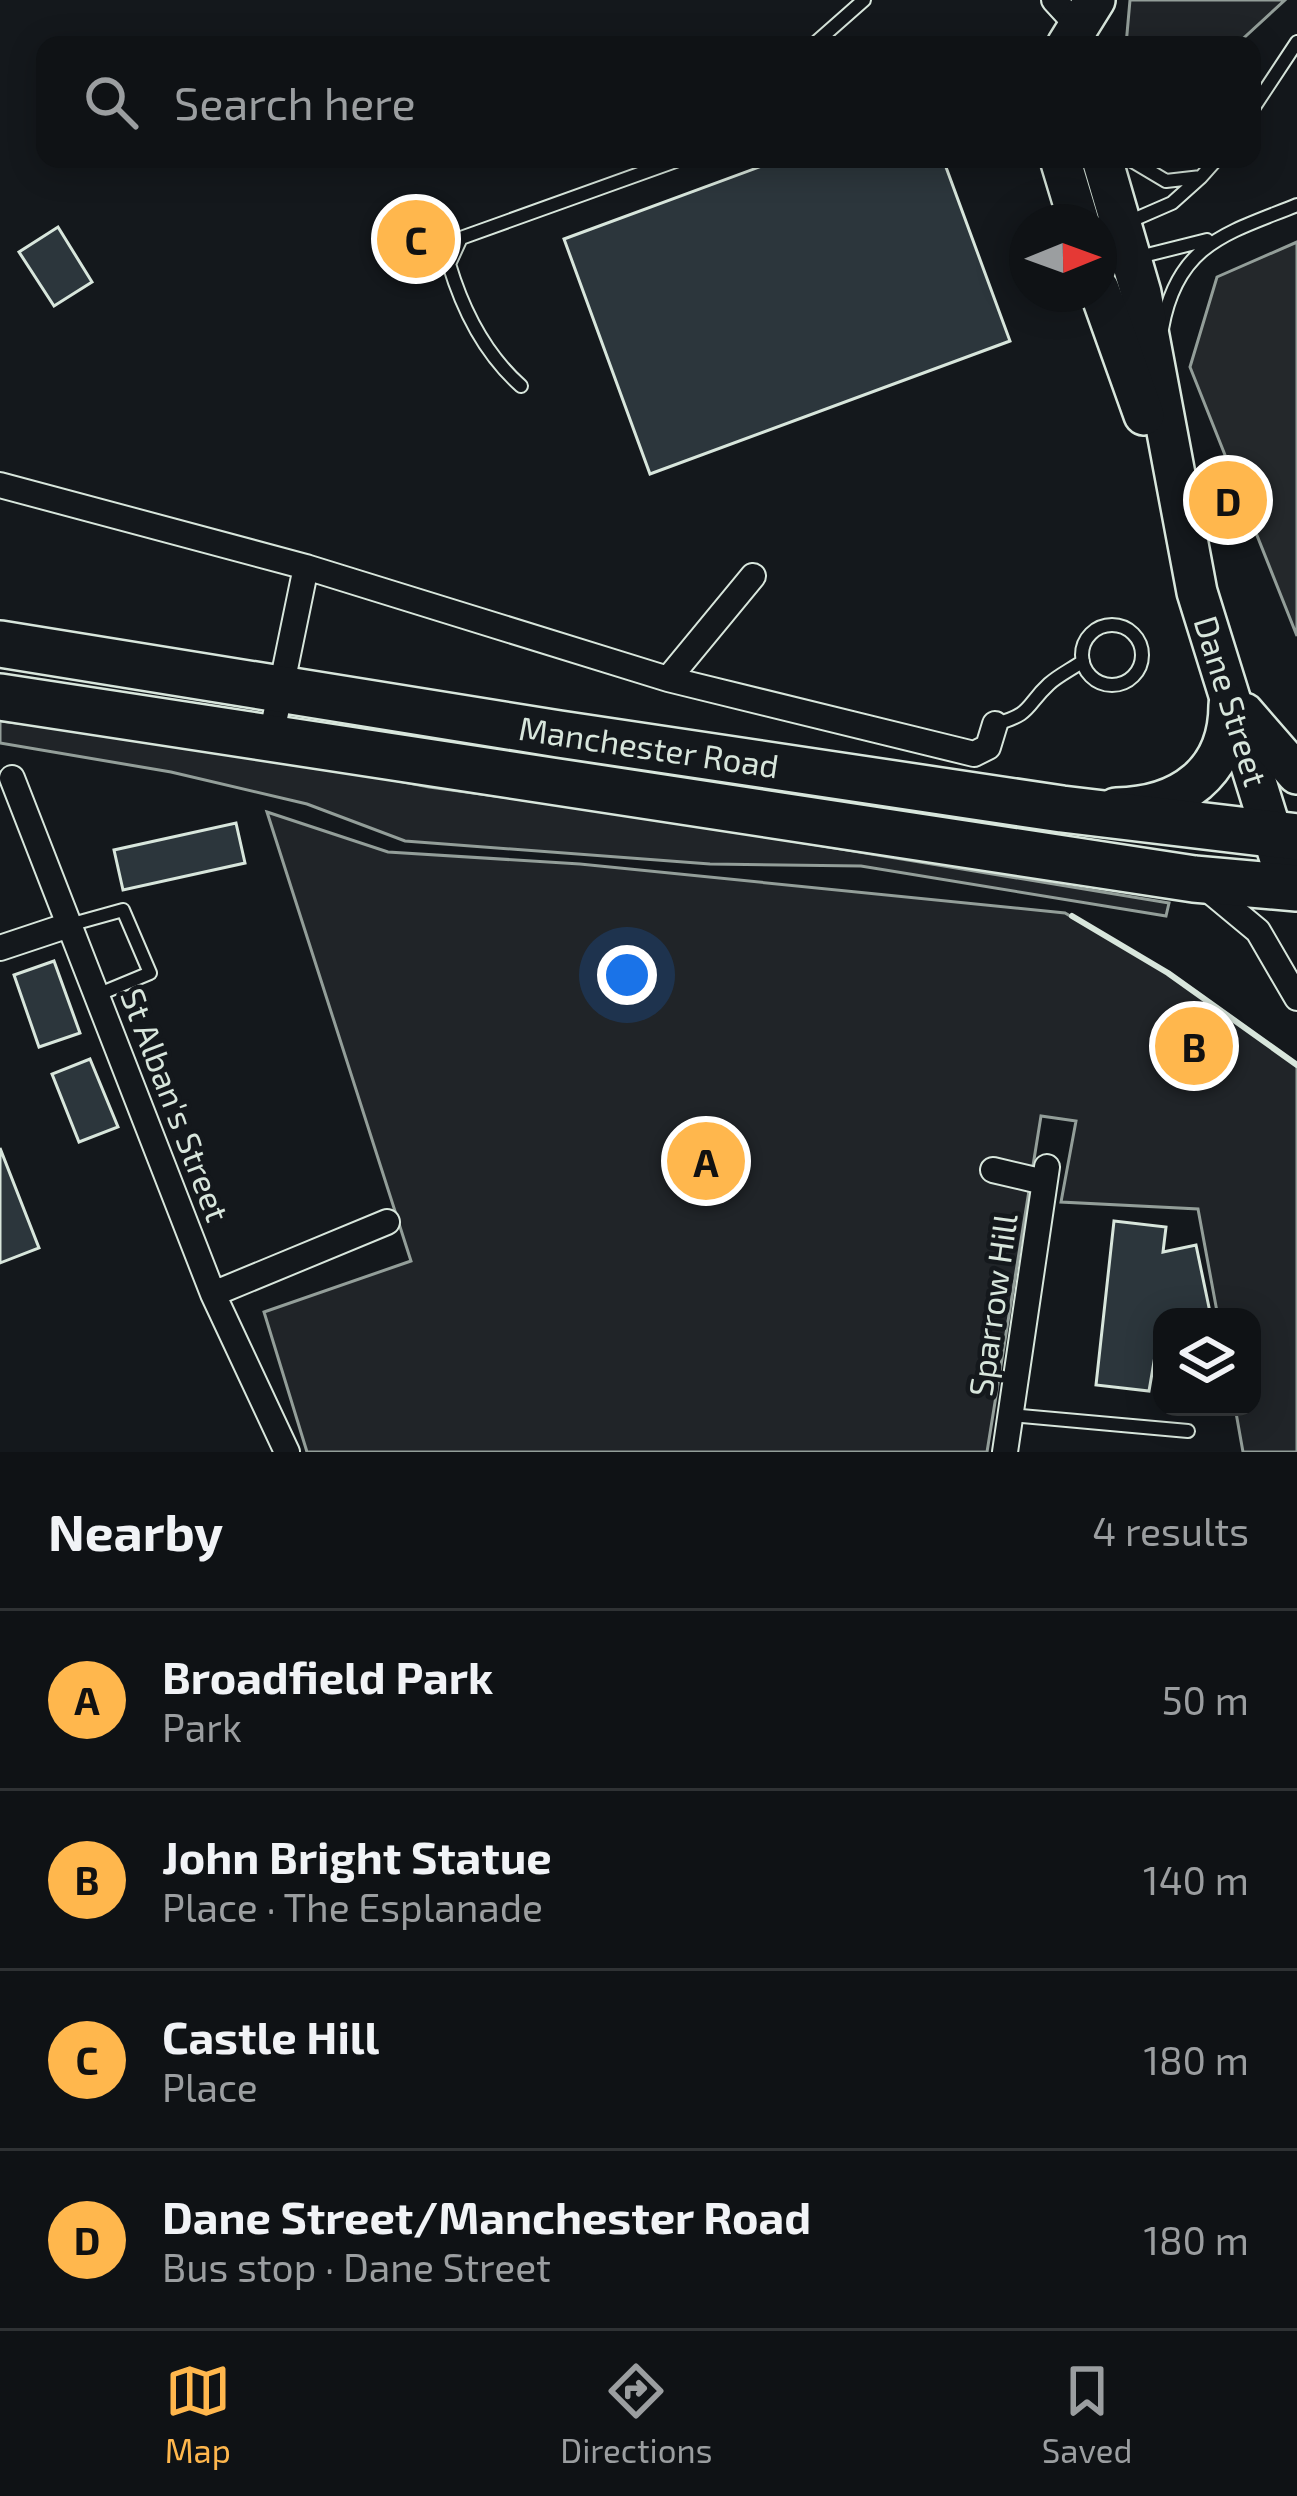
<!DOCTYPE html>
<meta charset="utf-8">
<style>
body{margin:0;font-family:"Exo 2",sans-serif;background:#1d2022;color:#f1f3f6}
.controls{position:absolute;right:36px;bottom:36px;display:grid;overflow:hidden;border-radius:24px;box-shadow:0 6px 30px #0003}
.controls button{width:108px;height:108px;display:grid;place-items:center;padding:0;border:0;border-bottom:3px solid #2f3234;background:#0f1215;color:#f1f3f6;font:60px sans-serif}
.compass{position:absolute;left:1009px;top:204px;width:108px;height:108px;border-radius:50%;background:#0f1215;box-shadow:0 6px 30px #0003;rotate:89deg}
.you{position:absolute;left:627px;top:975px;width:42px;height:42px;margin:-30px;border:9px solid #fff;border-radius:50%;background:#1a73e8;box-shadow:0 0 0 18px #1a73e833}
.badge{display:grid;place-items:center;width:78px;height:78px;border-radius:50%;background:#ffb74d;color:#111;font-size:39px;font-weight:700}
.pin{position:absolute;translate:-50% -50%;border:6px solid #fff;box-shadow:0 3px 12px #0006}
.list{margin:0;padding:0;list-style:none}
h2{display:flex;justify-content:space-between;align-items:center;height:156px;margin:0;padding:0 48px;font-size:51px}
h2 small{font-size:39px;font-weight:400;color:#9b9ea0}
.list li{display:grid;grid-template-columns:78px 1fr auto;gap:36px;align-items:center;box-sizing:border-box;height:180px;padding:0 48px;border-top:3px solid #2f3234}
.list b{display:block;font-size:45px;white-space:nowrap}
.list p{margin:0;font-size:39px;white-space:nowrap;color:#9b9ea0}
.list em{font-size:39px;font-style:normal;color:#9b9ea0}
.icon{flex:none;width:66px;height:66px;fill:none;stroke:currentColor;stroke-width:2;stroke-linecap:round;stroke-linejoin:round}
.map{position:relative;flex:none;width:1297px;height:1452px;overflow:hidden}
.search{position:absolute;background:#0f1215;box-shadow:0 6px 30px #0003;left:36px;right:36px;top:36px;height:132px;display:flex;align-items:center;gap:30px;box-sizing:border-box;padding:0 42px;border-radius:24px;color:#9b9ea0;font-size:45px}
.sheet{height:876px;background:#0f1215}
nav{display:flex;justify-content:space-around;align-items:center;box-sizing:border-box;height:168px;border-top:3px solid #2f3234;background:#0f1215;font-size:33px;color:#9b9ea0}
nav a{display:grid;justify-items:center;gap:6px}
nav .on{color:#ffb74d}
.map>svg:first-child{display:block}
.green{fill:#202428;stroke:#939e99;stroke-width:3}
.parking{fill:#24282b;stroke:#939e99;stroke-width:3}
.building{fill:#2c363c;stroke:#d8e6dc;stroke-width:3}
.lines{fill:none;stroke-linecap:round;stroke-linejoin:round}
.lane-casing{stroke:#d8e6dc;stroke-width:16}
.street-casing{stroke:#d8e6dc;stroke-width:28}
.primary-casing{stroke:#d8e6dc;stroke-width:44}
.highway-casing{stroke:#d8e6dc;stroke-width:50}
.lane{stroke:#14181c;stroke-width:12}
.street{stroke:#14181c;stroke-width:24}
.primary{stroke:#14181c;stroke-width:39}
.highway{stroke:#14181c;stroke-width:45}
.wall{stroke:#d8e6dc;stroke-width:6}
.labels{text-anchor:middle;stroke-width:9;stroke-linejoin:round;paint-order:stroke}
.street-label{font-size:33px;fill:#d8e6dc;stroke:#14181c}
</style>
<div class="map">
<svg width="1297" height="1452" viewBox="0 0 1297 1452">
<rect width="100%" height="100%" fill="#14181c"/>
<path class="green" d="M1130,0H1285L1236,45H1126Z
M0,721L236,749L429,787L635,815L1169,903L1166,916L861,866L710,864L405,841L307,804L171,772L0,743Z
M267,812L388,852L580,864L1065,913L1168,973L1297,1065V1452H1243L1235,1407H1252V1317H1218L1198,1209L1061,1202L1076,1121L1041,1116L987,1452H307L264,1312L411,1261Z"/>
<path class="parking" d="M1297,242V636L1190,367L1217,277Z"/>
<path class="building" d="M781,159H943L1010,341L650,474L564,239Z
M58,227L92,282L54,306L19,252Z
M236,823L245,863L123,890L114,850Z
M54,961L80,1033L39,1047L14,975Z
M90,1059L118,1127L79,1142L52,1074Z
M0,1148L39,1248L0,1263Z
M1114,1221L1166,1227L1163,1252L1196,1245L1211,1317H1162V1370L1156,1350L1149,1391L1096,1385Z"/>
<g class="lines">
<defs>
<path id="lane" d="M813,45L864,0
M1252,110L1297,42
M1129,159L1166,181L1201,177L1217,159
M1126,223L1172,203L1201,177
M1139,257L1207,240
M1099,270L1114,238
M1162,329C1177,243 1228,233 1297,205
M521,386C485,354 463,311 449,264L461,238L681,159
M1082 655a30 30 0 1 1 60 0a30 30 0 1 1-60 0Z
M995,724C1033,714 1025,706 1049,684C1059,675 1072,669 1083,661
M69,925L123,910L150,973L97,995
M1011,1415L1188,1431"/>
<path id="street" d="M1054,0L1076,24
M0,485L306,567L668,679L974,754L988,747L995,724
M668,679L753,576
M271,737L306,567
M12,778L213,1294L287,1452
M1205,887L1258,931L1297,998
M0,948L69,925
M993,1170L1044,1182
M213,1294L387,1222
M1005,1452L1047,1167"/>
<g id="primary">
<path d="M1067,45L1095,0"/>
<path d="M1060,159L1079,222"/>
<path id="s1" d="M1102,159L1141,293L1197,592L1289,888"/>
<path d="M1099,289L1144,415"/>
<path d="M1244,713L1297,774"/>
<path d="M1116,808C1181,807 1229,773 1229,705"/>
</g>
<g id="highway">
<path id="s2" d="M0,644L559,734L1062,809L1297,837"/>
<path d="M0,697L1194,879L1297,888"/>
</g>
</defs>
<use href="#lane" class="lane-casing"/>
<use href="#street" class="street-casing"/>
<use href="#primary" class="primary-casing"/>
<use href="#highway" class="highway-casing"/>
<use href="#lane" class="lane"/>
<use href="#street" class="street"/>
<use href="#primary" class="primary"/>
<use href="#highway" class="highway"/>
<path class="wall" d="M1072,916L1168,973L1297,1065"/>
</g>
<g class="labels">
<g class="street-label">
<text dy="12" stroke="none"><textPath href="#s1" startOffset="558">Dane Street</textPath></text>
<text dy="12" stroke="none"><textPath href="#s2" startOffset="657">Manchester Road</textPath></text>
<text transform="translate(175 1105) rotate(69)" y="12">St Alban's Street</text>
<text transform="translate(993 1305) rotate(-82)" y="12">Sparrow Hill</text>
</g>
</g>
</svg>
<div class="controls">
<button><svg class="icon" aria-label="layers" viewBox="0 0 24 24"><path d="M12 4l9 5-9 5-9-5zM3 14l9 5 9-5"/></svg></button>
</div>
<svg class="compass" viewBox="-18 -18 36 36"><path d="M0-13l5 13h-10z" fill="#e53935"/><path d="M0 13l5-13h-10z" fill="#9b9ea0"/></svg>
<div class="you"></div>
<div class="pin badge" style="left:706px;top:1161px">A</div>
<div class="pin badge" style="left:1194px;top:1046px">B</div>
<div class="pin badge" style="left:416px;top:239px">C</div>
<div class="pin badge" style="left:1228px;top:500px">D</div>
<div class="search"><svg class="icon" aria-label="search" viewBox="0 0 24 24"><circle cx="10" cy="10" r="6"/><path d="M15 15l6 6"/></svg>Search here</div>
</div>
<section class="sheet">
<h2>Nearby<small>4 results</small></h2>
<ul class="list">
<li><span class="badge">A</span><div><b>Broadfield Park</b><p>Park</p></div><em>50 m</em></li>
<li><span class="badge">B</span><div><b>John Bright Statue</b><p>Place · The Esplanade</p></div><em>140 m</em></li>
<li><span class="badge">C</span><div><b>Castle Hill</b><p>Place</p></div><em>180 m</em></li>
<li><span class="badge">D</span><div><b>Dane Street/Manchester Road</b><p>Bus stop · Dane Street</p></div><em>180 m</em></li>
</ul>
</section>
<nav>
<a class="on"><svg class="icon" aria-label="map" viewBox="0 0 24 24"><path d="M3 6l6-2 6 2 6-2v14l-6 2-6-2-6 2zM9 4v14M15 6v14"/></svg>Map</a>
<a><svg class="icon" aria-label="directions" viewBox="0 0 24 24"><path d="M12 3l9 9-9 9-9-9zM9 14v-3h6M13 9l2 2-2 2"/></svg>Directions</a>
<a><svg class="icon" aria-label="saved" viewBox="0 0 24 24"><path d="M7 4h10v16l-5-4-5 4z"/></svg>Saved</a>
</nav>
